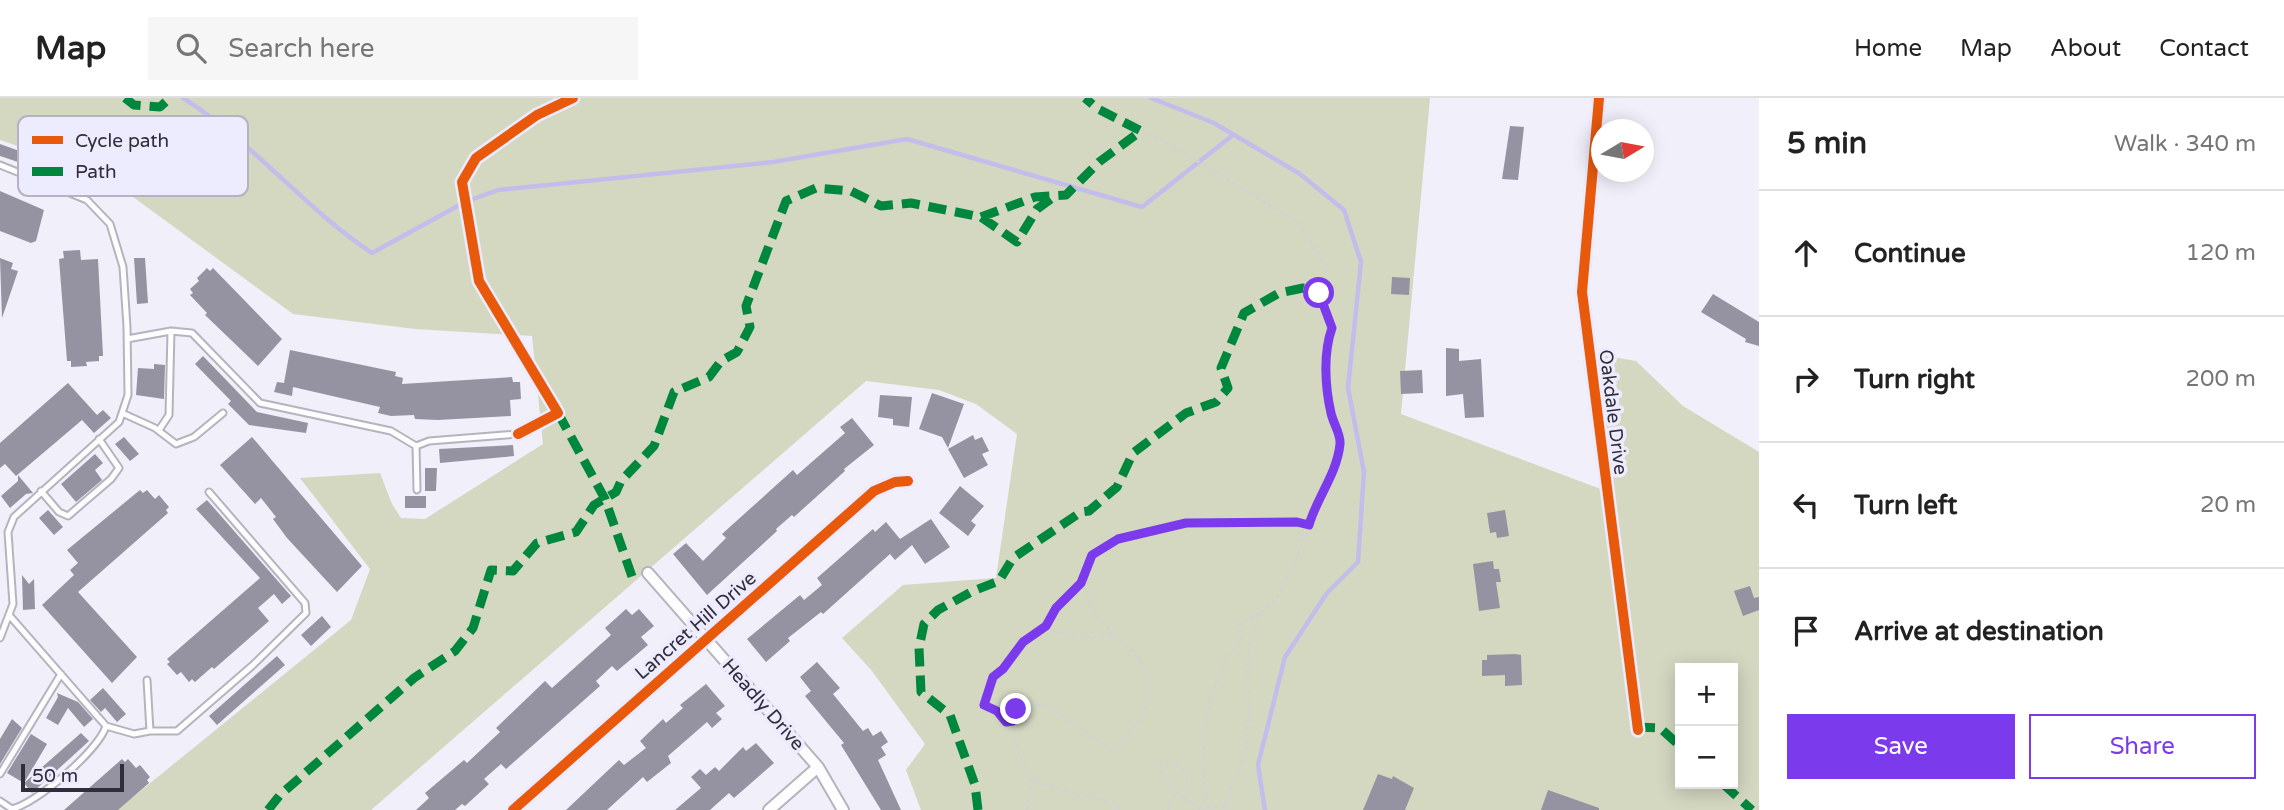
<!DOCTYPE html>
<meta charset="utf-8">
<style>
body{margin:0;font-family:"Varela Round",sans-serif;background:#f6f6f6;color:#222}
.controls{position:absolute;right:21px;bottom:21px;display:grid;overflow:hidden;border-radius:0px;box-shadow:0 4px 18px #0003}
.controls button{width:63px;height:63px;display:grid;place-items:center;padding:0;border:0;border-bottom:2px solid #e0e0e0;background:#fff;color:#222;font:35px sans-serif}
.compass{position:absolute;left:1591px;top:21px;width:63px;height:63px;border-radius:50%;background:#fff;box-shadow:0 4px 18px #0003;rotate:80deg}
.scale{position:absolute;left:21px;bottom:18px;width:103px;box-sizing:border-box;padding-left:7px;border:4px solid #302e3a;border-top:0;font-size:19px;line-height:24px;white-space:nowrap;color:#302e3a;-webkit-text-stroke:5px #edebfe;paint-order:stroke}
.stop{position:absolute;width:21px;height:21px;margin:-16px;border:5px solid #7c3aed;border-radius:50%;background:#fff}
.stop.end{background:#7c3aed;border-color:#fff;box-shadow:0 2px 7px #0008}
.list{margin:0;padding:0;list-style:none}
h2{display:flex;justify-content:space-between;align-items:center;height:91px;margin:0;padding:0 28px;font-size:30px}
h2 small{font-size:23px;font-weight:400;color:#767676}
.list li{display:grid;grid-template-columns:46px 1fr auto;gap:21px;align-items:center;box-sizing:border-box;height:126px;padding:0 28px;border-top:2px solid #e0e0e0}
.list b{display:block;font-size:26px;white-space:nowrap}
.list em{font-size:23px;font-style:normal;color:#767676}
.actions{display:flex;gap:14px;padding:21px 28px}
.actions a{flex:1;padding:16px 0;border:2px solid #7c3aed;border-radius:0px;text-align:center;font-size:24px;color:#7c3aed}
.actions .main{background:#7c3aed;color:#fff}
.icon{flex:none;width:38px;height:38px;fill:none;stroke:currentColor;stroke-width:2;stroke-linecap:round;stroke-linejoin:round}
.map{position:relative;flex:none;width:1759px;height:712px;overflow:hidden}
header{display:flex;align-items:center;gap:42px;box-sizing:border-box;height:98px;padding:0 35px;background:#fff;border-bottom:2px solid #e0e0e0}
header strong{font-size:33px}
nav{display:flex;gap:38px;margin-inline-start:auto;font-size:24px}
.search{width:490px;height:63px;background:#f6f6f6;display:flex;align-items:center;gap:18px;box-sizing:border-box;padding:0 24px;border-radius:0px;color:#767676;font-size:26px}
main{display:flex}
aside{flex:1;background:#fff}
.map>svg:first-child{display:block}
.green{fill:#d4d8c1;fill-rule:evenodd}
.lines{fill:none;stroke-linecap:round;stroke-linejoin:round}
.stream{stroke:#c2bdeb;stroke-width:4.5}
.building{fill:#9593a1}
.lane-casing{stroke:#b5b4be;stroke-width:9}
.street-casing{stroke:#b5b4be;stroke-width:14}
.path{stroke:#d2d2d5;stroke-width:2.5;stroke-dasharray:3.5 3.5;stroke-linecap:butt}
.lane{stroke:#fdfdfe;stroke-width:5}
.street{stroke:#fdfdfe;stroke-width:10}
.quiet{stroke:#00873e;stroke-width:9;stroke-dasharray:18 9;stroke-linecap:butt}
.cycleway-casing{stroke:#edebfe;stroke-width:15}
.cycleway{stroke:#e8590c;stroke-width:10}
.route{stroke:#7c3aed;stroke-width:9}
.labels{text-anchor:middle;stroke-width:7;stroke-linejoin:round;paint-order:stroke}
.street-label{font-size:19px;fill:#302e3a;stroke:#edebfe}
.key{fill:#edebfe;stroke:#b4b2c3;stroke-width:2}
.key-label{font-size:19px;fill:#302e3a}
</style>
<header>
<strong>Map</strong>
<div class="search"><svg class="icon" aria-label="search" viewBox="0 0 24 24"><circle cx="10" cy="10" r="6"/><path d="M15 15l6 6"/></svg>Search here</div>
<nav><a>Home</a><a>Map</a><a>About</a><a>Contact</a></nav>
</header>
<main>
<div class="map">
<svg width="1759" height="712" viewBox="0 0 1759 712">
<rect width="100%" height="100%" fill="#f0effa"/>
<path class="green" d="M0,0H1430L1401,316L1606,393L1589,255L1636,263L1683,308L1759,354V712H921L906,672L925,646L872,573L842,540L903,487L996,480L1017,336L976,306L939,292L866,283L371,712H117L351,522L370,471L300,380L380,375L392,406L401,420L425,421L543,346L532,238L415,231L293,216L103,77L0,42ZM1680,570H1733V686H1680Z"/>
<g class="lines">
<path class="stream" d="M183,0C253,44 304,110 372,155L465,104L498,92L773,64L907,41L1142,109L1233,37
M1151,0L1214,25L1300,76L1344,112L1361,164L1348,290L1364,374L1358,464L1327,495L1285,559L1258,667L1265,712"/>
</g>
<path class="building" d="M1510,28L1524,29L1518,82L1502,81Z
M0,46L25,55L21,65L0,58Z
M0,93L44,112L36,143L31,145L0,133Z
M80,152L81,162L98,161L103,258H99V263L86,264L87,268L71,269V263H67L59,161L64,160L63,153Z
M0,160L13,165L11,171L18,173L2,220Z
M134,160H145L148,205L137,206Z
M207,170L210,173L213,170L282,241L258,268L205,217L207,215L190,197L193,195L190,191L199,183L197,180Z
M1392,179L1410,180L1409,197L1391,196Z
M1713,196L1759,224V248L1745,244L1746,241L1701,214Z
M1446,250L1459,251V263L1481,261L1484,319L1465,320L1463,296L1446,298Z
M290,252L396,274L395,278L403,280L402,286L512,279L513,284H520L521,301L510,302L511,318L438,322L415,321L414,317L391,318L378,315L380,309L293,289L292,298L274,294L277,284L284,285Z
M203,258L257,314L308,325L306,335L249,327L228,306L231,303L195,266Z
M154,266L165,267L164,301L136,297L138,270L154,271Z
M1422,272L1423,295L1401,296L1400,273Z
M68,285L97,317L103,312L111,320L94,335L82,322L16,378L5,366L0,370V345Z
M932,295L964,306L948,350L942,339L919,331Z
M880,297L912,299L909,329L893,327V321L878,319Z
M852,320L874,347L844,371L845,373L794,419L792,417L776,431L777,433L707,497L673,456L686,445L703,463L726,440L722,436L793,372L797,377L845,335L840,329Z
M973,337L975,342L982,339L989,353L982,356L988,367L964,380L948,351Z
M124,339L139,356L130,363L115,346Z
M252,339L362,468L337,494L287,440L273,421L276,419L261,400L255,406L220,367Z
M513,347L514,358L440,365L439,351Z
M95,356L103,365L95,372L102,382L76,404L61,386Z
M425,370H437L436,393H425Z
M18,377L33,395L26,396L10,410L1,398L18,383Z
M960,388L984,408L971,423L976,427L968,438L939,415Z
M140,392L143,395L147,392L155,401L159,397L169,409L166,412L168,415L78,494L137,559L112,585L42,507L74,477L70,472L78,465L67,452Z
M405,398H426V410H405Z
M207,402L291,498L282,506L274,496L258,510L269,523L214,571L212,569L195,584L192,581L189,584L181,574L177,577L167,566L170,564L167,561L260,480L196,411Z
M48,412L63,429L54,437L39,420Z
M1505,412L1509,438L1497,440L1496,434L1490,435L1487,415Z
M931,421L950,449L925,466L912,447L895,462L890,456L823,516L821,514L788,540L790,543L766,564L747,541L800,497L804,502L822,487L817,480L873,431L875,434L886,424L900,441Z
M1493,463L1494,471H1499L1501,484H1496L1500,510L1479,513L1473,466Z
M22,477L29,486L34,481L35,511L23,512Z
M1750,488L1754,500L1759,499V512L1743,518L1734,493Z
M626,511L632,517L639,511L654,528L641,539L648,547L617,573L612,568L596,583L600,588L506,671L501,666L484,681L489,686L465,708L462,706L455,712H416L429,700L425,695L464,662L467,665L500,634L496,630L545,583L552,590L611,537L605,530Z
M322,518L331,529L311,548L301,537Z
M1515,556L1521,557L1522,587L1505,588V577L1482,578V562H1487V557Z
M277,558L285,567L217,627L209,618Z
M817,564L840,590L833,596L863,633L868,630L873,638L881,633L888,644L881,649L886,657L878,662L901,712H881L841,647L844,645L805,598L811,593L800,579Z
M706,586L725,608L716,615L722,621L712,630L707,624L668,658L671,665L647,684L643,679L607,712H566L619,662L624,667L646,650L640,643L663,621L666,625L683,610L680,607Z
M103,590L126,616L117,624L105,610L101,614L90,602Z
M57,595L78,604L93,621L84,629L68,610L58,627L46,620L58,599Z
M12,621L22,630L0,666V641Z
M81,635L89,643L32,695L24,685Z
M31,636L47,646L24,685L7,675Z
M756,645L774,665L734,700L729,695L710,712H675L701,690L691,679L700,671L706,677L715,669L719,673L743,649L746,653Z
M122,661L125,664L128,661L136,670L140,667L150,679L147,682L149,685L118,712H64Z
M1378,676L1392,681L1393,678L1414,690L1405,712H1363Z
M1548,692L1599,710V712H1541Z"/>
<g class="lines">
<defs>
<path id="lane" d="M0,67L87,102L110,126L123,169L127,229L128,297L119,324L14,419L8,434L13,506L0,540
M171,233L192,235L260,305L391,333L416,348L417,392
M127,241L171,233L169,317L159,332
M122,315L155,330L176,346L194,339L223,315
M416,348L429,343L518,336
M41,393L59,414L68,418L111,381L119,370L99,341
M106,628L134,636L150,633L147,582
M150,633H177L253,567L306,515L305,505L209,394
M0,676L61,576
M0,703L12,711C37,705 99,652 106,628L9,517"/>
<path id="street" d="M1599,0L1582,194L1638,632
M648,475L818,669L843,712
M513,712L874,393L895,384L908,383
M769,712L818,669"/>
</defs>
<use href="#lane" class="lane-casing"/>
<use href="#street" class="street-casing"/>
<path class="path" d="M1141,33L1166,44L1299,125L1327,169L1319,195L1332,230C1323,255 1326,287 1331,314C1335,335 1342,341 1336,365C1331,383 1320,400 1312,418C1301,446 1293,475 1276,501C1272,506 1264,509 1261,515C1236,559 1257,616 1243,662C1238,679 1227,694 1226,712
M1046,528L1056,510L1081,485
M1113,537L1095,516L1081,485C1084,477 1087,462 1094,456C1134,417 1244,425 1297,424L1308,427
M1013,623L1006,624L997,613L984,607L993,579L1003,571L1023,544L1046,528C1061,536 1075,540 1093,539C1099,539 1108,536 1114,538C1122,540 1128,550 1134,556C1165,592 1143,617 1118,650L1111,651L1050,610L1024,603C1002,624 1021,659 1031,683
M1177,666L1187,678V702C1174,694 1161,683 1160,667Z
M1187,702L1200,709L1198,712
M1206,708C1206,692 1202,676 1203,660C1203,622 1214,570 1241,543L1239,527L1261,514
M1200,709H1226
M1027,712L1031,683L1114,706L1120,712
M1168,712L1174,696"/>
<use href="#lane" class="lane"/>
<use href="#street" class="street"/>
<path class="quiet" d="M125,0L134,7L160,9L170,0
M981,119L1035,99L1066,97L1099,64L1141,33L1098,11L1085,0
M558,315L605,401L635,487
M1637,629L1660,630L1680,648
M1723,686L1752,712
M268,712L280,697L414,580L455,553L473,530L491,472L513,473L537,445L576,434L594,407L616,394L621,383L654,348L674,294L709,279L721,263L737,254L750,229L746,208L786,103L816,90L851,93L881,108L911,105L981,119L1017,144L1037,111L1055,98
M978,712L975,687L950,617L921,594L919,550L924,526L938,512L973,493L999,483L1013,460L1081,414L1089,413L1117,389L1133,355L1186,315L1216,304L1228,290L1221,270L1244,215L1279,195L1303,190L1319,195"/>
<defs>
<path id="cycleway" d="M1599,0L1582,194L1638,632
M518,336L558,315L479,183L462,84L476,60L537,17L573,0
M513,712L874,393L895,384L908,383"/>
</defs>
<use href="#cycleway" class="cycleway-casing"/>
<use href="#cycleway" class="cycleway"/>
</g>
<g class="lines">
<path class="route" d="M1016,611L1013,623L1006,624L997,613L984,607L993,579L1003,571L1023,544L1046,528L1056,510L1081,485L1092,457L1118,441L1186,425L1297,424L1309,427C1317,399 1337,376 1340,346C1341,336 1333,325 1331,315C1325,289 1323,255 1332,230L1319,195"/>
</g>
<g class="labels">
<g class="street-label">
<text transform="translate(1614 314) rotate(83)" y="7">Oakdale Drive</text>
<text transform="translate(695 527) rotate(-41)" y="7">Lancret Hill Drive</text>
<text transform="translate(764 606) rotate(49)" y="7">Headly Drive</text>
</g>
</g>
<rect x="18" y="18" width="230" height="80" rx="10" class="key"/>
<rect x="32" y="38" width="31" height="8" fill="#e8590c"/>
<rect x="32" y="69" width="31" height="9" fill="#00873e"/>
<g class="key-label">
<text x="75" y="49">Cycle path</text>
<text x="75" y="80">Path</text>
</g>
</svg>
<div class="controls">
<button>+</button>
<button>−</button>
</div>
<svg class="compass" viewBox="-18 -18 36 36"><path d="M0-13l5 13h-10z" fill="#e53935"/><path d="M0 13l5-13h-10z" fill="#767676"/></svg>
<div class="scale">50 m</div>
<div class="stop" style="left:1319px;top:195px"></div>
<div class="stop end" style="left:1016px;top:611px"></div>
</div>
<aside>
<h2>5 min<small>Walk · 340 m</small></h2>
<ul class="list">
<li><svg class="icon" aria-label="ahead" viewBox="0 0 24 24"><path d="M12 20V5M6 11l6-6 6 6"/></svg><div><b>Continue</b></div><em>120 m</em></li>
<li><svg class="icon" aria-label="right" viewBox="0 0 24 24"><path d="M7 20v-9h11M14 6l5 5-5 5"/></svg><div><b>Turn right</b></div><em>200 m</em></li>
<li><svg class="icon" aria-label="left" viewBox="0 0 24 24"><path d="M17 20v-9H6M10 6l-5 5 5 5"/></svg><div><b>Turn left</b></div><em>20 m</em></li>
<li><svg class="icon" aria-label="arrive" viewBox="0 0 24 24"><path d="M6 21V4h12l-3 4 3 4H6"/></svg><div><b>Arrive at destination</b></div></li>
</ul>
<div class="actions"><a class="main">Save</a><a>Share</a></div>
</aside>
</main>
